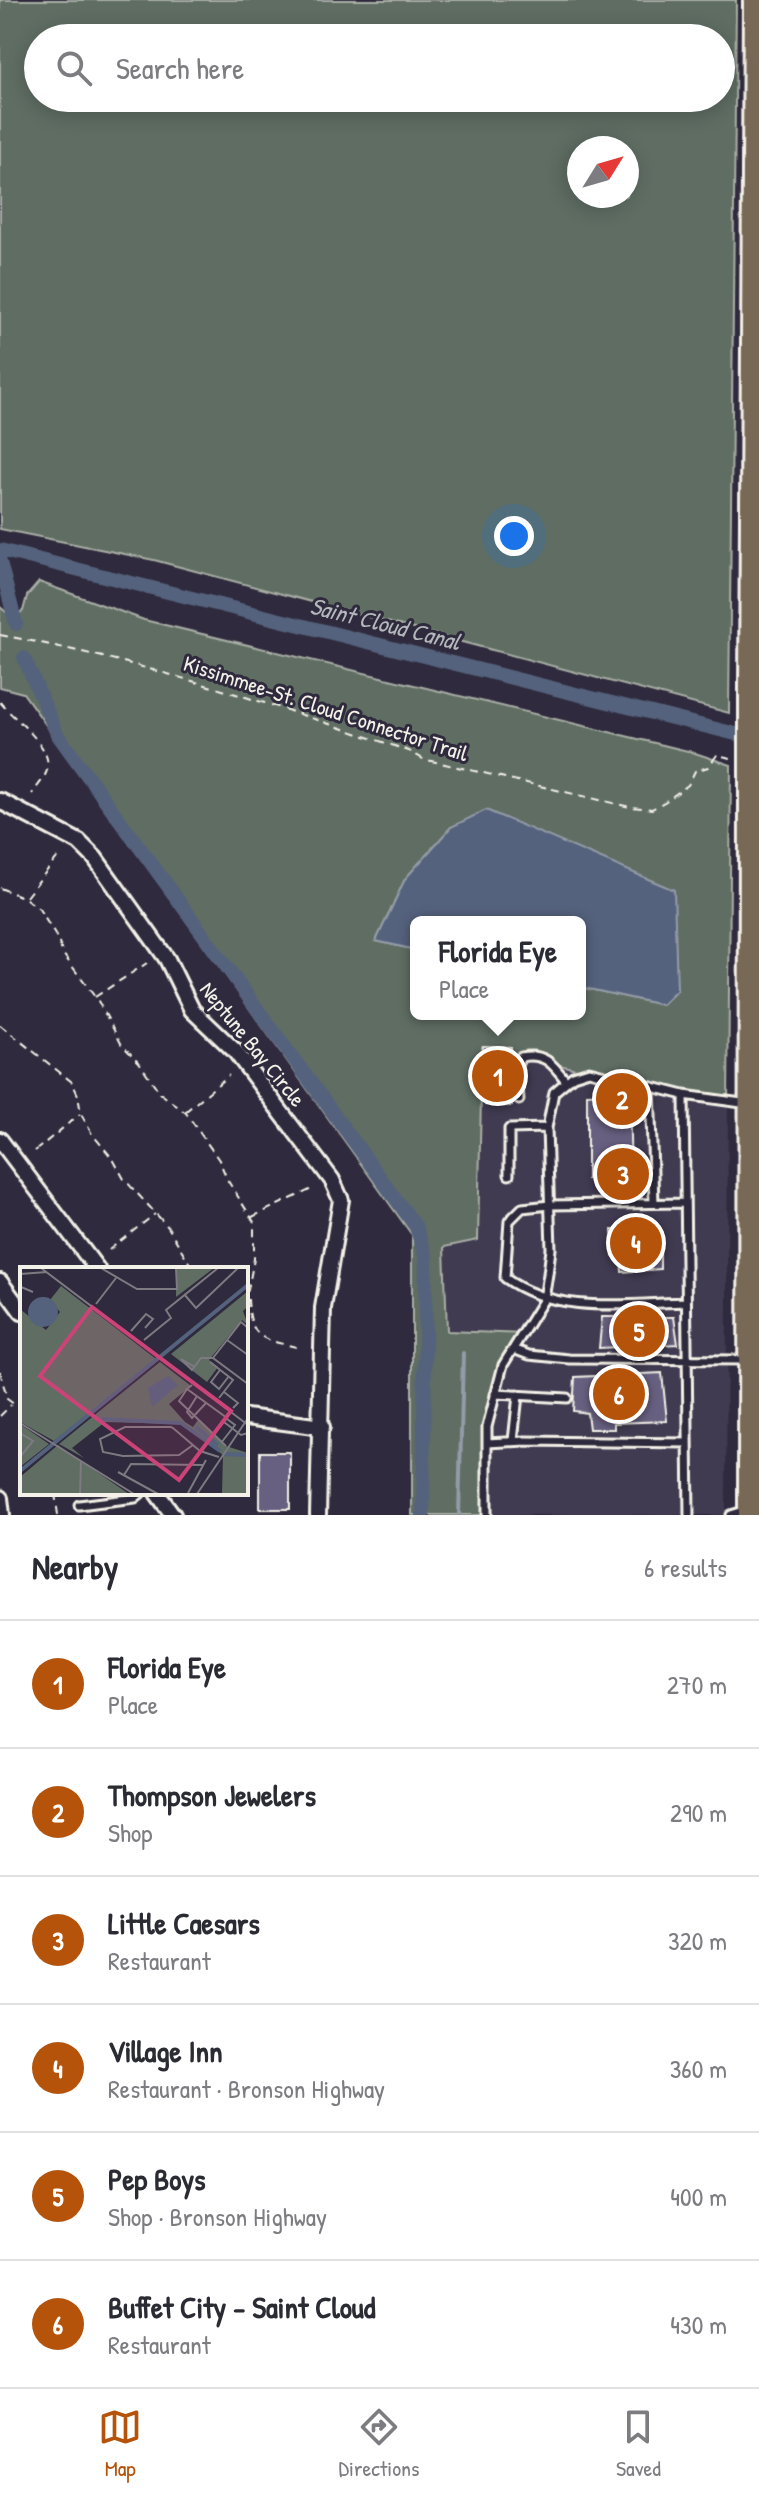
<!DOCTYPE html>
<meta charset="utf-8">
<style>
body{margin:0;font-family:"Patrick Hand",sans-serif;background:#f7f7f7;color:#2b2b33}
.compass{position:absolute;left:567px;top:136px;width:72px;height:72px;border-radius:50%;background:#fff;box-shadow:0 4px 20px #0003;rotate:53deg}
.you{position:absolute;left:514px;top:536px;width:28px;height:28px;margin:-20px;border:6px solid #fff;border-radius:50%;background:#1a73e8;box-shadow:0 0 0 12px #1a73e833}
.badge{display:grid;place-items:center;width:52px;height:52px;border-radius:50%;background:#b45309;color:#fff;font-size:26px;font-weight:700}
.pin{position:absolute;translate:-50% -50%;border:4px solid #fff;box-shadow:0 2px 8px #0006}
.popup{position:absolute;left:410px;top:916px;width:176px;height:104px;box-sizing:border-box;display:grid;place-content:center;border-radius:12px;background:#fff;filter:drop-shadow(0 2px 6px #0005);font-size:26px;white-space:nowrap;color:#7c7c81}
.popup b{font-size:30px;color:#2b2b33}
.popup::after{content:'';position:absolute;left:50%;top:100%;margin-left:-16px;border:16px solid transparent;border-top-color:#fff}
.list{margin:0;padding:0;list-style:none}
h2{display:flex;justify-content:space-between;align-items:center;height:104px;margin:0;padding:0 32px;font-size:34px}
h2 small{font-size:26px;font-weight:400;color:#7c7c81}
.list li{display:grid;grid-template-columns:52px 1fr auto;gap:24px;align-items:center;box-sizing:border-box;height:128px;padding:0 32px;border-top:2px solid #e1e1e2}
.list b{display:block;font-size:30px;white-space:nowrap}
.list p{margin:0;font-size:26px;white-space:nowrap;color:#7c7c81}
.list em{font-size:26px;font-style:normal;color:#7c7c81}
.icon{flex:none;width:44px;height:44px;fill:none;stroke:currentColor;stroke-width:2;stroke-linecap:round;stroke-linejoin:round}
.map{position:relative;flex:none;width:759px;height:1515px;overflow:hidden}
.search{position:absolute;background:#fff;box-shadow:0 4px 20px #0003;left:24px;right:24px;top:24px;height:88px;display:flex;align-items:center;gap:20px;box-sizing:border-box;padding:0 28px;border-radius:44px;color:#7c7c81;font-size:30px}
.sheet{height:872px;background:#fff}
nav{display:flex;justify-content:space-around;align-items:center;box-sizing:border-box;height:112px;border-top:2px solid #e1e1e2;background:#fff;font-size:22px;color:#7c7c81}
nav a{display:grid;justify-items:center;gap:4px}
nav .on{color:#b45309}
.map>svg:first-child{display:block}
.built{fill:#403a51}
.green{fill:#5f6d63;stroke:#aaafa6;stroke-width:2;fill-rule:evenodd}
.water{fill:#54627d;stroke:#949ba8;stroke-width:2}
.lines{fill:none;stroke-linecap:round;stroke-linejoin:round}
.stream{stroke:#949ba8;stroke-width:4}
.canal{stroke:#54627d;stroke-width:14}
.building{fill:#676180;stroke:#f4f1e8;stroke-width:2}
.lane-casing{stroke:#f4f1e8;stroke-width:13}
.street-casing{stroke:#f4f1e8;stroke-width:20}
.highway-casing{stroke:#f4f1e8;stroke-width:34}
.path{stroke:#f4f1e8;stroke-width:2;stroke-dasharray:8 6;stroke-linecap:butt}
.lane{stroke:#2f2a3d;stroke-width:7}
.street{stroke:#2f2a3d;stroke-width:14}
.highway{stroke:#776954;stroke-width:28}
.highway-bridge-casing{stroke:#f4f1e8;stroke-width:34;stroke-linecap:butt}
.highway-bridge{stroke:#776954;stroke-width:28}
.labels{text-anchor:middle;stroke-width:6;stroke-linejoin:round;paint-order:stroke}
.street-label{font-size:22px;fill:#f4f1e8;stroke:#2f2a3d}
.water-label{font-size:24px;font-style:italic;fill:#b4b8bd;stroke:#2f2a3d}
.inset-river{fill:none;stroke:#54627d;stroke-width:4}
.inset-road{fill:none;stroke:#7e7a81;stroke-width:2}
.view{fill:#cc4377;fill-opacity:0.15;stroke:#cc4377;stroke-width:4}
.inset-edge{fill:none;stroke:#f4f1e8;stroke-width:4}
</style>
<div class="map">
<svg width="759" height="1515" viewBox="0 0 759 1515">
<rect width="100%" height="100%" fill="#2f2a3d"/>
<filter id="ink" filterUnits="userSpaceOnUse"><feTurbulence type="fractalNoise" baseFrequency=".0125" numOctaves="2"/><feDisplacementMap in="SourceGraphic" scale="16" xChannelSelector="R" yChannelSelector="G"/><feConvolveMatrix kernelMatrix="1 2 1 2 8 2 1 2 1" color-interpolation-filters="sRGB"/></filter>
<g filter="url(#ink)">
<path class="built" d="M482,1046L728,1104L726,1515H490L489,1396L523,1335L447,1331L444,1246L478,1240Z"/>
<path class="green" d="M0,0H736L729,713L154,560L0,529ZM38,38H721V98H38ZM627,148V196H579V148Z
M39,582L144,620L692,752L731,765L728,1104L482,1047L478,1240L444,1247L447,1331L524,1334L489,1396L490,1515H412V1235L23,693L0,687V607L12,617L23,611L27,596ZM451,827L677,990L662,1005L580,987V1014H416V950L376,941L405,879Z"/>
<path class="water" d="M486,810L674,890L677,990L662,1005L580,987V922H416V950L376,941L405,879L451,827Z"/>
<g class="lines">
<path class="stream" d="M459,1515L463,1353"/>
<path class="canal" d="M0,550L756,739
M0,562L16,624
M24,658L57,734L416,1227L426,1258L423,1515"/>
</g>
<path class="building" d="M483,1046L511,1047L512,1106L485,1105Z
M629,1092L631,1180L587,1179V1094Z
M612,1230L660,1231V1269L622,1272L621,1256H613Z
M602,1317H674L678,1344L599,1348Z
M662,1373L667,1421L614,1423V1429H589L587,1413L573,1411L575,1377Z
M260,1452H290V1509H260Z"/>
<g class="lines">
<defs>
<path id="lane" d="M650,1087L654,1203
M519,1100L517,1065L521,1057C544,1052 553,1064 566,1081
M509,1175V1129L547,1128
M685,1203L550,1205L522,1208L509,1221L505,1278C556,1315 626,1304 686,1302
M513,1349L529,1355L569,1359L747,1360
M495,1394L567,1398
M513,1441L518,1395
M487,1443L526,1441L688,1443
M79,1505L135,1498L141,1493
M487,1515V1427L503,1365L544,1299L548,1274L551,1249L547,1128L554,1092L573,1076L589,1071L684,1095
M689,1515L684,1095L749,1104
M731,1515L747,1510"/>
<path id="street" d="M0,801L79,842L95,858L167,959L192,1010L235,1051L332,1180L341,1200L323,1308L318,1515
M0,1140L97,1269
M0,1282L22,1312
M246,1417L322,1427
M157,1493L173,1515
M0,1498L2,1515"/>
<path id="highway" d="M754,689L758,0
M753,1515L754,777"/>
</defs>
<use href="#lane" class="lane-casing"/>
<use href="#street" class="street-casing"/>
<use href="#highway" class="highway-casing"/>
<path class="path" d="M0,635C139,660 275,705 409,751L423,759L630,807L652,809L666,801L688,785L695,771L708,767L717,755L731,758
M0,702C13,719 57,748 46,773C43,780 37,787 32,794
M0,888L25,898L39,909L57,938L63,954L98,1001L122,1045L139,1062L160,1093L186,1113L219,1160L228,1181L254,1222V1259L246,1300
M26,897L60,854
M95,997L147,963
M0,1025L72,1082L78,1095L81,1114L92,1134L113,1159L124,1179L168,1227L193,1269
M185,1112L229,1075
M35,1151L80,1114
M252,1217L312,1189
M109,1250L155,1214
M248,1299C250,1342 264,1339 301,1348
M0,1371L7,1399L22,1410
M0,1416L11,1405
M55,1493L58,1515"/>
<use href="#lane" class="lane"/>
<use href="#street" class="street"/>
<use href="#highway" class="highway"/>
<defs>
<path id="highway-bridge" d="M754,689V777"/>
</defs>
<use href="#highway-bridge" class="highway-bridge-casing"/>
<use href="#highway-bridge" class="highway-bridge"/>
</g>
</g>
<g class="labels">
<g class="street-label">
<text transform="translate(326 708) rotate(18)" y="8">Kissimmee-St. Cloud Connector Trail</text>
<text transform="translate(253 1044) rotate(51)" y="8">Neptune Bay Circle</text>
</g>
<g class="water-label">
<text transform="translate(385 624) rotate(14)" y="8">Saint Cloud Canal</text>
</g>
</g>
<g transform="translate(20 1267)">
<rect width="228" height="228" fill="#2f2a3d"/>
<path d="M156,1H194L156,30ZM41,19L136,92L34,174L0,155V42L26,63L40,45L30,33ZM228,24V39L223,44L228,58L222,53L189,93L198,100L187,115L151,87ZM140,95L171,119L149,137L165,155L173,160L178,153L206,179L228,186V227H202L203,188L161,157L85,155L52,181L64,191L39,177ZM0,157L29,177L0,200ZM38,178L109,227H0V210Z" fill="#5f6d63"/>
<path d="M8 45a15 15 0 1 1 30 0a15 15 0 1 1-30 0ZM148,109L158,118L132,140L128,121Z" fill="#54627d"/>
<path class="inset-river" d="M82,152L161,156L200,184M176,160L198,178M203,187L228,188M0,204L228,18"/>
<path class="inset-road" d="M21,1L228,158M81,1L117,22H157L156,1M0,7L27,5M0,9L1,20L13,25M164,27L176,41L218,1M76,37L96,11M111,64L126,47L133,52L125,61M124,73L151,51L146,43L198,1M207,73L221,55L228,61M228,88L207,73L193,91L228,117M190,95L213,113L199,131M175,100L161,92L172,103L181,91H193M200,103L191,115L199,122L209,109M172,118L167,122L207,151L204,155L221,168L228,166M167,122L159,134L206,179M204,125L218,136L213,141M177,129L167,145L172,151L186,136M0,156L114,227M0,166L13,174L0,190M201,176L215,158L207,152M173,178L159,188L103,189L83,185L80,172L105,160H151L153,161L180,184L199,190M98,205L138,227M104,208L111,197L183,198M168,226L186,193M60,227L61,194M177,227L228,151"/>
<path class="view" d="M72,40L211,144L159,213L20,109Z"/>
<rect width="228" height="228" class="inset-edge"/>
</g>
</svg>
<svg class="compass" viewBox="-18 -18 36 36"><path d="M0-13l5 13h-10z" fill="#e53935"/><path d="M0 13l5-13h-10z" fill="#7c7c81"/></svg>
<div class="you"></div>
<div class="pin badge" style="left:498px;top:1076px">1</div>
<div class="popup"><b>Florida Eye</b>Place</div>
<div class="pin badge" style="left:622px;top:1099px">2</div>
<div class="pin badge" style="left:623px;top:1174px">3</div>
<div class="pin badge" style="left:636px;top:1243px">4</div>
<div class="pin badge" style="left:639px;top:1331px">5</div>
<div class="pin badge" style="left:619px;top:1394px">6</div>
<div class="search"><svg class="icon" aria-label="search" viewBox="0 0 24 24"><circle cx="10" cy="10" r="6"/><path d="M15 15l6 6"/></svg>Search here</div>
</div>
<section class="sheet">
<h2>Nearby<small>6 results</small></h2>
<ul class="list">
<li><span class="badge">1</span><div><b>Florida Eye</b><p>Place</p></div><em>270 m</em></li>
<li><span class="badge">2</span><div><b>Thompson Jewelers</b><p>Shop</p></div><em>290 m</em></li>
<li><span class="badge">3</span><div><b>Little Caesars</b><p>Restaurant</p></div><em>320 m</em></li>
<li><span class="badge">4</span><div><b>Village Inn</b><p>Restaurant · Bronson Highway</p></div><em>360 m</em></li>
<li><span class="badge">5</span><div><b>Pep Boys</b><p>Shop · Bronson Highway</p></div><em>400 m</em></li>
<li><span class="badge">6</span><div><b>Buffet City - Saint Cloud</b><p>Restaurant</p></div><em>430 m</em></li>
</ul>
</section>
<nav>
<a class="on"><svg class="icon" aria-label="map" viewBox="0 0 24 24"><path d="M3 6l6-2 6 2 6-2v14l-6 2-6-2-6 2zM9 4v14M15 6v14"/></svg>Map</a>
<a><svg class="icon" aria-label="directions" viewBox="0 0 24 24"><path d="M12 3l9 9-9 9-9-9zM9 14v-3h6M13 9l2 2-2 2"/></svg>Directions</a>
<a><svg class="icon" aria-label="saved" viewBox="0 0 24 24"><path d="M7 4h10v16l-5-4-5 4z"/></svg>Saved</a>
</nav>
